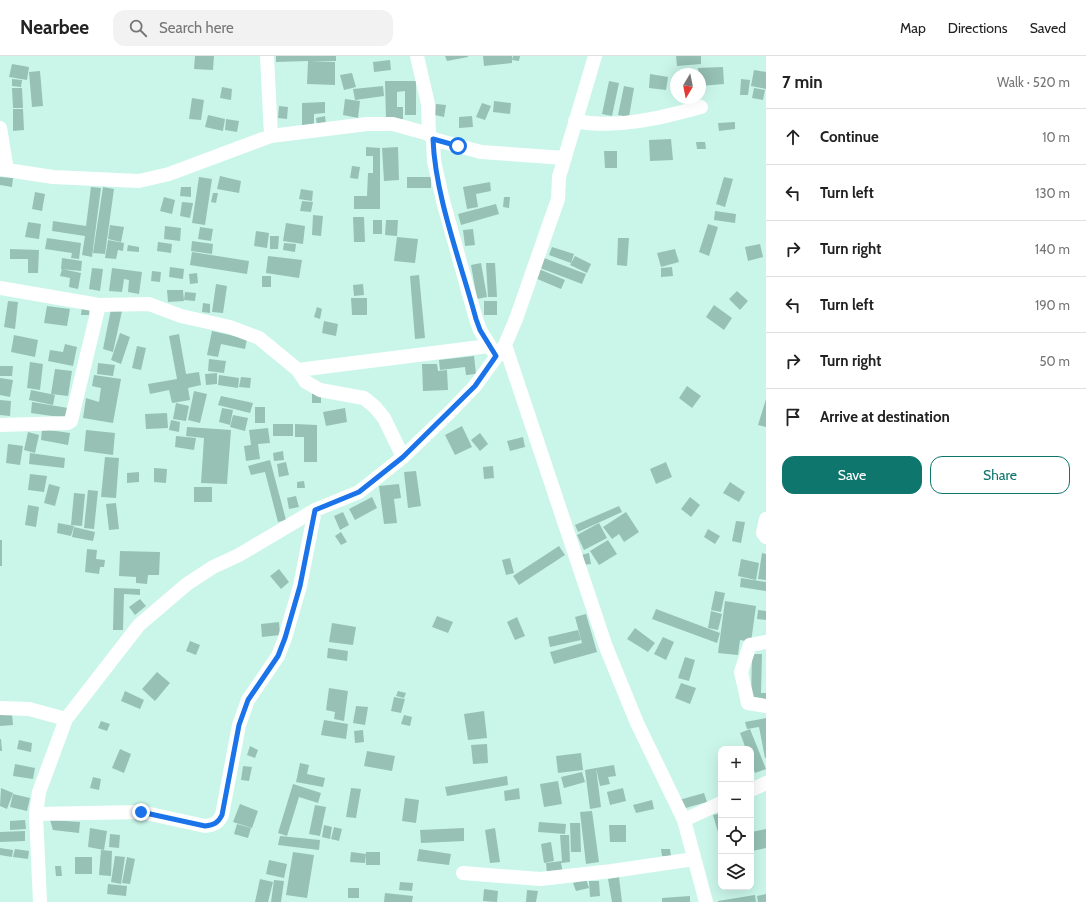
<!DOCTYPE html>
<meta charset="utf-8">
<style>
body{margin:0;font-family:Cabin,sans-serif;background:#f2f2f2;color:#222}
.controls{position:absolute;right:12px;bottom:12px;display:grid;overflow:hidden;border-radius:8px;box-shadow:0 4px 16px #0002}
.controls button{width:36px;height:36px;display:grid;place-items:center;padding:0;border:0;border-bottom:1px solid #e0e0e0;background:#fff;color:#222;font:20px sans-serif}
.compass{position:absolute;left:670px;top:12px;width:36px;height:36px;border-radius:50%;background:#fff;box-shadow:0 4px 16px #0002;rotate:190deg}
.stop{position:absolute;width:12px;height:12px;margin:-9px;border:3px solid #1a73e8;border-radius:50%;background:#fff}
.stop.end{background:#1a73e8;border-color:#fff;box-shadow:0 1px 4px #0008}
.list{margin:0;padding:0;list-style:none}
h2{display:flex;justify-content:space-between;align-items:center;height:52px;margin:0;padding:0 16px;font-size:17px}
h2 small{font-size:13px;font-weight:400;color:#767676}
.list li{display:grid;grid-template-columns:26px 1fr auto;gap:12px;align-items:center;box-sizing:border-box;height:56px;padding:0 16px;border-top:1px solid #e0e0e0}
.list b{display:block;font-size:15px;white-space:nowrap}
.list em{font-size:13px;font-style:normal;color:#767676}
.actions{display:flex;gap:8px;padding:12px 16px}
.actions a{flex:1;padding:9px 0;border:1px solid #0f766e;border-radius:12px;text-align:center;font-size:14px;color:#0f766e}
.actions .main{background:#0f766e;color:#fff}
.icon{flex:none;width:22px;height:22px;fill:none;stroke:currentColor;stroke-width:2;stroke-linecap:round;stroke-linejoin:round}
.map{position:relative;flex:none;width:766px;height:846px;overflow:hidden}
header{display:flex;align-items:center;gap:24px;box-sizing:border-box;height:56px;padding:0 20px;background:#fff;border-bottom:1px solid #e0e0e0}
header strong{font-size:19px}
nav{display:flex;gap:22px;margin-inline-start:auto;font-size:14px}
.search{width:280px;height:36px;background:#f2f2f2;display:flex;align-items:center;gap:10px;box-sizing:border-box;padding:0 14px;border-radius:12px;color:#767676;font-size:15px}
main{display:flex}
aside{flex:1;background:#fff}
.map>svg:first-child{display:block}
.building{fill:#96c1b4}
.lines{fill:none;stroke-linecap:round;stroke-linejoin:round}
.street{stroke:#fff;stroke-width:14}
.route{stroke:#1a73e8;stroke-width:5}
</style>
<header>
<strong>Nearbee</strong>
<div class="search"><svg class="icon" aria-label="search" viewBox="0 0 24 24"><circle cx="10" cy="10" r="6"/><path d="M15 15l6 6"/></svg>Search here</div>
<nav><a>Map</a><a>Directions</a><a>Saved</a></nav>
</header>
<main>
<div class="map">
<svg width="766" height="846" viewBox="0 0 766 846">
<rect width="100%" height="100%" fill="#caf6e9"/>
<path class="building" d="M195,0H214L213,14L194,13Z
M276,0H336V5H311L335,6V29L307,28L308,5L276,6Z
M445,0H468V1L447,5Z
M483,0H512V7L484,10Z
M513,0H520L519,5L512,4Z
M676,0H701V8L677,10Z
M390,4L391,14L374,16L373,6Z
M12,8L29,11L27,24L9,21Z
M723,11L724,28L700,30L698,12Z
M754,14L766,16V33L751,30Z
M40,15L43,50L32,51L29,16Z
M352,17L356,31L344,34L340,19Z
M650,18L668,21L666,34L649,32Z
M12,23L22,24L21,31L12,30Z
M741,23L750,24L748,39H740Z
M385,25H416V59H405V35L397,36V51H403V63H386Z
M609,25L619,27L612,60L602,58Z
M383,30L384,40L355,44L353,33Z
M624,30L634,32L629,61L618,59Z
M222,31L232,33L231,44L220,42Z
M12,32H22L23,52H13Z
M754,32L765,34L763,44L752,42Z
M192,42L204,44L201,64L189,63Z
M345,43L360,45L358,62L343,59Z
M494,45L511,47L510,58L493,56Z
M325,46V57L314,58V69L302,70V47Z
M482,47L491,50L485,64L476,61Z
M436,48L446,49L444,61L435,59Z
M279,50L288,51L287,63L278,62Z
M13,53H23L24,74L13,75Z
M208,59L225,63L223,75L205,71Z
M325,60L326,68L317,70L316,62Z
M472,60L473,71L459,72V61Z
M226,63L239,65L237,76L225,74Z
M735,66V73L719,75L718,67Z
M671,83L673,104L650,105L649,84Z
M696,86H705L706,93H697Z
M366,91L380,92V153H354V140H367L368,117H373V100H366Z
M398,91L399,124L384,125L382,92Z
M604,95H617V112H605Z
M352,110L360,111L358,123L350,122Z
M220,120L241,125L239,137L217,133Z
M0,121L13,122L12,131L0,129Z
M199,121L212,123L205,169L192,167Z
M407,121H431V132H407Z
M724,121L733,123L725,151L716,148Z
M490,126L491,135L476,138L478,151L467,153L463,131Z
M91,131L101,132L92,201L82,199L85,180L52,175L53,165L86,170Z
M103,131L114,133L105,198L93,197Z
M181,131H191V141L180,140Z
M301,133L313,135L312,145L299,143Z
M35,136L45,138L42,155L32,153Z
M213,137H218L216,147L211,146Z
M164,141L175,144L172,158L160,155Z
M504,141H510L509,152L503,151Z
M302,145L313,146L311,156L300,155Z
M182,146L193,147L190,162L180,160Z
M496,148L499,158L461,169L458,158Z
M715,155L736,158L735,167L714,164Z
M313,159L323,160L321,180L312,179Z
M353,161H364L365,186H354Z
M373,164H382V178H373Z
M386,164H398L397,180L385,179Z
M28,166L41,168L39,183L25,181Z
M286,167L305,170L303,188L283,185Z
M708,168L718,171L709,200L699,196Z
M110,169L124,171L121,186L108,183Z
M165,170L181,172L180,185L164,183Z
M200,171L213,173L211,185L198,183Z
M473,173L475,189L465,190L463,174Z
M256,175L269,177L267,192L254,190Z
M270,180H279L278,193H270Z
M397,181L418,183L415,207L394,205Z
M47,182L81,187L79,203L71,202L72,197L45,193Z
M618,182H629L627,210L617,209Z
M108,184L124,187L123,195L118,194L116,203L105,202Z
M192,185L213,188L212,198L191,195Z
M158,186L172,188L171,197L157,195Z
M284,187L296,188L295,196L283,194Z
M760,188L763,201L748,205L745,191Z
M128,189L139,191V196L127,195Z
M552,191L574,198L571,207L549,199Z
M10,193L39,194L38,217H28V203H10Z
M675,193L679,206L661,211L657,197Z
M192,196L249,205L247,218L190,209Z
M268,200L302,204L299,222L266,217Z
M575,200L591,208L587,217L570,209Z
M62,202L82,205L81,215L61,213Z
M544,202L586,218L582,228L540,212Z
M481,207L487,241L477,243L471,209Z
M486,207H495L497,241H488Z
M170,211L184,213L183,223L169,221Z
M672,211L673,220L661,221V212Z
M92,212L103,213L100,235L89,233Z
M112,212L142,216L139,238L128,236L129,224L124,223L122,236L109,235Z
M62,213L81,217L78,233L69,231L70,222L60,220Z
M539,213L565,224L561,233L535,222Z
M152,215L161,216L160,226L151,225Z
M197,217L198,227L190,228L189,218Z
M419,219L425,282L415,283L410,220Z
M262,220H271V231H262Z
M216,228L227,230L223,257L212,256Z
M363,228L364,239L354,240L353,229Z
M167,234H183L184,245L168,246Z
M737,235L748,245L740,254L729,243Z
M185,236L196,237L195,245L184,244Z
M351,242H367V259H352Z
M8,245L18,246L15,273L4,271Z
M484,245H497V259H484Z
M203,247L210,248V257L202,256Z
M714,249L732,262L724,274L706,261Z
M47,250L70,253L67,270L44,267Z
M82,250H89V259H81Z
M317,251L322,253L320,263L314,261Z
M111,253L122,255L113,296L103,293Z
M324,265L338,268L336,280L322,277Z
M212,275L247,283L245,293L221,288L218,301L207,299Z
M120,277L130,281L121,308L111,304Z
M179,278L186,318L199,316L201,329L188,332L190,344L172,347L169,334L150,338L148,328L177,323L169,280Z
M14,279L38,284L35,301L11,296Z
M65,288L77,291L73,310L48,305L50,294L63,296Z
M137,290L146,292L141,314L132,312Z
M474,300L476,318L466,319L465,311L440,314L439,304Z
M209,303L226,305L224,317L208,315Z
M30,306L43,308L40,334L27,332Z
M98,307L115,309L113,320L97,318Z
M422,308H437L438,315L447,314L448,334L423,335Z
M0,310H13L12,320H0Z
M55,313L72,315L68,340L51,338Z
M217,317V328L206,329L205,318Z
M94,319L121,323L113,367L83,362L86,342L99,346L101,332L92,330Z
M219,319L239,322L238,332L218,329Z
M241,321L251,322L250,332L239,331Z
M0,322L13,324L10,341L0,339Z
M687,330L701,340L692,352L679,342Z
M31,334L55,339L53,349L29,344Z
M194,335L207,338L200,367L188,364Z
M312,337H321V347H312Z
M221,340L253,347L250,357L218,349Z
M766,343V371L758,369Z
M0,344L11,345L10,360L0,359Z
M32,346L68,352L66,362L31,357Z
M176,347L189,350L186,365L173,363Z
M255,351H265V367H255Z
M222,352L233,354L230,369L219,366Z
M345,352L347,366L326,370L323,356Z
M167,357L168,372L146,373L145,358Z
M233,359L248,362L245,375L230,371Z
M171,364L180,366L179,376L169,374Z
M273,368H293V380H273Z
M295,368L317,369V406H304V381H295Z
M462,370L472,391L455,399L445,379Z
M187,371L231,374L227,428L201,427L204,382L186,380Z
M268,372L270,387L258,388L260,403L246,405L244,390L251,389L249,374Z
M42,373L70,377L68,389L41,384Z
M86,374L115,377L113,399L84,395Z
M28,376L39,379L35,397L24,394Z
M480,377L488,388L480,395L471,384Z
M176,380L196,382L194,394L175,391Z
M523,381L525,391L510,395L507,385Z
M8,388L23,390L20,409L6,407Z
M283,395L284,404L274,405L273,397Z
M30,397L65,402L64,412L29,408Z
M105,401L119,402L116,442L101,441Z
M270,404L286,464L278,466L265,416L251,419L248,410Z
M286,406L289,419L279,421L277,408Z
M666,406L672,421L656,428L650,413Z
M493,410L494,422L484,423L483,411Z
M154,412L167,413L166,427L154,426Z
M416,415L421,450L408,452L404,416Z
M139,416V426L127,427V417Z
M30,418L47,420L44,436L28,434Z
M304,425L305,432H297V426Z
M730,426L745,436L739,446L723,437Z
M49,428L60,431L55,450L44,447Z
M399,428L401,442L394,443L397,467L384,468L379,430Z
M194,431H212V446H194Z
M88,434L98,435L94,473L84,472Z
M74,437L85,438L82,470L71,469Z
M296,440L299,451L289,453L287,442Z
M372,441L377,452L355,464L349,453Z
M690,441L700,449L691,461L681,453Z
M116,447L119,473L109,474L106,448Z
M28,449L39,451L36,471L25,469Z
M619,450L622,456L578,476L575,469Z
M343,456L349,469L340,474L334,460Z
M626,456L639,476L624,486L619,478L612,483L603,471Z
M736,465L745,466L741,487L732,485Z
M58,467L74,470L71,480L57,477Z
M599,467L607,482L584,494L577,479Z
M74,471L95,476L93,485L72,481Z
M708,473L720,480L715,488L704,481Z
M341,476L347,486L341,489L335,480Z
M0,484H2V510H0Z
M608,484L617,498L599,509L590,495Z
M559,490L565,499L519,529L513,520Z
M87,493L97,494L96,503L105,504L104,511H100L99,518L85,516Z
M120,495L160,496L159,519H148L147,528L136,527V521L119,520Z
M589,497L591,508L582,509L581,499Z
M762,497L766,498V524L758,523Z
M510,502L514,517L506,519L502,504Z
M741,503L759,507L756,524L738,520Z
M279,513L289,526L281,533L270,520Z
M741,522L766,526V535L740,531Z
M114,532L140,533V539L124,538L123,574H113Z
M715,535L725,537L721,556L711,554Z
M140,543L146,550L135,559L129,551Z
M725,545L756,550L751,586L740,584L738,599L718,597Z
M656,553L720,577L717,587L652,563Z
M758,554L766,555V564L757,563Z
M711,555L722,558L718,574L708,572Z
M586,558L597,596L554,608L550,596L582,587L575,561Z
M437,560L453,566L448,577L432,571Z
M517,561L525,580L515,584L507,566Z
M279,566L280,579L262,581L261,568Z
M332,567L356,571L353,589L329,586Z
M635,572L655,587L648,596L627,583Z
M578,574L581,584L550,591L548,581Z
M663,581L674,586L666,604L654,598Z
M190,585L200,589L196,599L186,595Z
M328,592L348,595L347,605L327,602Z
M752,598H762L761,637H766V647L751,646Z
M685,601L695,604L689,625L678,622Z
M157,616L170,627L155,645L142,633Z
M681,627L696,632L690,648L675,642Z
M329,632L348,635L344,665L334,663L335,656L326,654Z
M125,635L144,644L140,653L121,645Z
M398,635L406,637L404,642L396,640Z
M394,641L405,643L401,657L391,655Z
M356,650L368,651L365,669L353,667Z
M484,655L487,682L468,684L464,658Z
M12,658L13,669L0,670V659Z
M404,659L412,661L410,670L401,668Z
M766,662V702H765L759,671L747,673L745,666Z
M324,664L348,668L346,683L321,679Z
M101,665L110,668L107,675L98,672Z
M750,673L766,713L755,717L751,706V693H746L740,677Z
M363,674L364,686L355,687L354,675Z
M0,683H1L2,695H0Z
M19,684L32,687L31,696L17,693Z
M487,688L488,707L473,708L471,689Z
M250,690L258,694L255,702L247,699Z
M120,693L131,698L124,717L112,712Z
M367,695L395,700L392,715L364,710Z
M581,697L583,714L558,717L556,700Z
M300,707L309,709L307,718L325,722L323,731L296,726Z
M15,708L35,712L33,723L13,720Z
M614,709L616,720L608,721L610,728L600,730L596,712Z
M243,710L252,711L249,725L241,724Z
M596,712L601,751L590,753L585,714Z
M582,716L585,726L564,732L561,721Z
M507,720L508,729L447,740L445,731Z
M93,721L101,723L99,734L90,732Z
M558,725L562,748L544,751L540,728Z
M293,728L321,737L318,747L299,741L287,780L278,777Z
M1,732L13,737L7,753L0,750Z
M351,732L361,733L356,762L346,761Z
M519,732L520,743L505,745L504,735Z
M623,732L626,745L610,749L607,736Z
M704,737L707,746L682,753L679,744Z
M13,738L30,742L27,755L10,751Z
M405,742L419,744L416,767L402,765Z
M652,744L654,753L636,757L633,749Z
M240,748L258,755L252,772L233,766Z
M315,749L326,751L320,780L309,778Z
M592,755L599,806L586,808L580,756Z
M721,757V775L718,776L713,759Z
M25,764L26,773L10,774V765Z
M50,764L80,766L79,777L53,774Z
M539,766L566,768L565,778L538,776Z
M570,767H580L581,796H571Z
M237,768L251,772L248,782L234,778Z
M324,769L332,771L330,783L322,781Z
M609,769H626V786H610Z
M334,771L342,773L339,785L331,783Z
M90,772L107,775L104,794L88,791Z
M464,772V785L421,787L420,774Z
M495,772L500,806L490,807L485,774Z
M766,773V792L752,795L751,776Z
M25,775V785L0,786V776Z
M110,778L120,779L119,792L109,791Z
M560,779H569L570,806L561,807L563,817L547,818L546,807L562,805Z
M280,780L320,784L319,794L278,789Z
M551,786L554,805L544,807L541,788Z
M0,792L13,794L12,801L0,799Z
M15,793L29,795L28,803L13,801Z
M419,793L451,798L449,809L417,805Z
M661,793H670L671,800H662Z
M101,794L112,795L111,820L99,819Z
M293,796L314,799L307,842L286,839Z
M351,796L366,798L365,807L350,806Z
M366,796H380V809H366Z
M115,800L125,801L121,828L111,826Z
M75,801H92V818H75Z
M127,801L135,803L130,828L122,827Z
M269,804L287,808L284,822L266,818Z
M55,810H61L62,820H56Z
M619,821L622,846H612L608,823Z
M260,823L273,826L268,846H255Z
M586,823L589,832L576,835L573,827Z
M274,824L284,825L281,846H271Z
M589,825H599L600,840L590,841Z
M400,826L413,827L412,835L399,834Z
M108,828L127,830L126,840L107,838Z
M348,832H359V842H348Z
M484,833L498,835L497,846L483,845Z
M527,834L538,835L536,846H526Z
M385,837L413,840L412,846H384Z
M766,838V846H758L757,840Z
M755,839L756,846H718V845Z
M690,840V846H662V842Z"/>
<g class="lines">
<path class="street" d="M267,0L271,80
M417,0L428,48L429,78L433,83L481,96L565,102
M575,65C617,73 661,62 701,51
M0,72L7,114
M433,83L434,105L443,145L476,263L480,274L496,300
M0,113L53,121L139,125L169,118L271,80L367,68H393L429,78
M0,232L99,249L149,248L181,260L230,271L259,282L298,314L306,326L320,334L364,342L375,351L384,362L403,401
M505,289L606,591L637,667L684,764L706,846
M298,314L489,290
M0,369L68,367L71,365L99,249
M766,463L763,477L766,481
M766,586L750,589L741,616L748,647L766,650
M0,652L29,653L66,663
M751,734L766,727
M36,758L141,756L205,770C214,769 218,767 222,759L239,669L248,644L278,600L285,582L300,530L315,454
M684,764L721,747
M463,817L540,823L612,815L694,803
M40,846L36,758L39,736L66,663L139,569L187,528L213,511L239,499L315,454L359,436L403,401L450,356L475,330L505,289L516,263L558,143L559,121L595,0"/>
</g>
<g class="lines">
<path class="route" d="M141,756L205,770C214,769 218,767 222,759L239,669L248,644L278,600L285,582L300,530L315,454L359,436L403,401L475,330L496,300L480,274L476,263C461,207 435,140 433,83L458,90"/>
</g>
</svg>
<div class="controls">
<button>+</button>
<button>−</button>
<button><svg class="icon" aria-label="locate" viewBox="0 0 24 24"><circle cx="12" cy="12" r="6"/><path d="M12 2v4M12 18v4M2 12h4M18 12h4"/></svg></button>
<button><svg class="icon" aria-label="layers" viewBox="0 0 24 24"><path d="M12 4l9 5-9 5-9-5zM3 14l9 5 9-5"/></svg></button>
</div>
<svg class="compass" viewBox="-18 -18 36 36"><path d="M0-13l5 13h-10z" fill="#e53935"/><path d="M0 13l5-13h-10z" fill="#767676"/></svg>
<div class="stop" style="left:458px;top:90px"></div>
<div class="stop end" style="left:141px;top:756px"></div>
</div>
<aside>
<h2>7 min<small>Walk · 520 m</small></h2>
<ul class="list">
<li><svg class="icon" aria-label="ahead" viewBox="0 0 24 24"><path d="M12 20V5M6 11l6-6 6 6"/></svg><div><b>Continue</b></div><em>10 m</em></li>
<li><svg class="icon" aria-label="left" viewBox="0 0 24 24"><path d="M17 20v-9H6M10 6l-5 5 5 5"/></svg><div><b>Turn left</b></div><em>130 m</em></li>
<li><svg class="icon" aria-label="right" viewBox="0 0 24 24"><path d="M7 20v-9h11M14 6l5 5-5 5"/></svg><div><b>Turn right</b></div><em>140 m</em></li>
<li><svg class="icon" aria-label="left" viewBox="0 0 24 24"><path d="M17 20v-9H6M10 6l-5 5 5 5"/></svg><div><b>Turn left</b></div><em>190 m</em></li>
<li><svg class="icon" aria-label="right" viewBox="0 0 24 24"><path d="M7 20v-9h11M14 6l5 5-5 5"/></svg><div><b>Turn right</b></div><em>50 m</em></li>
<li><svg class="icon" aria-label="arrive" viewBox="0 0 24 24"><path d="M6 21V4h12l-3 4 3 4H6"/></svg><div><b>Arrive at destination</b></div></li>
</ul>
<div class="actions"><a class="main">Save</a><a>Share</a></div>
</aside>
</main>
